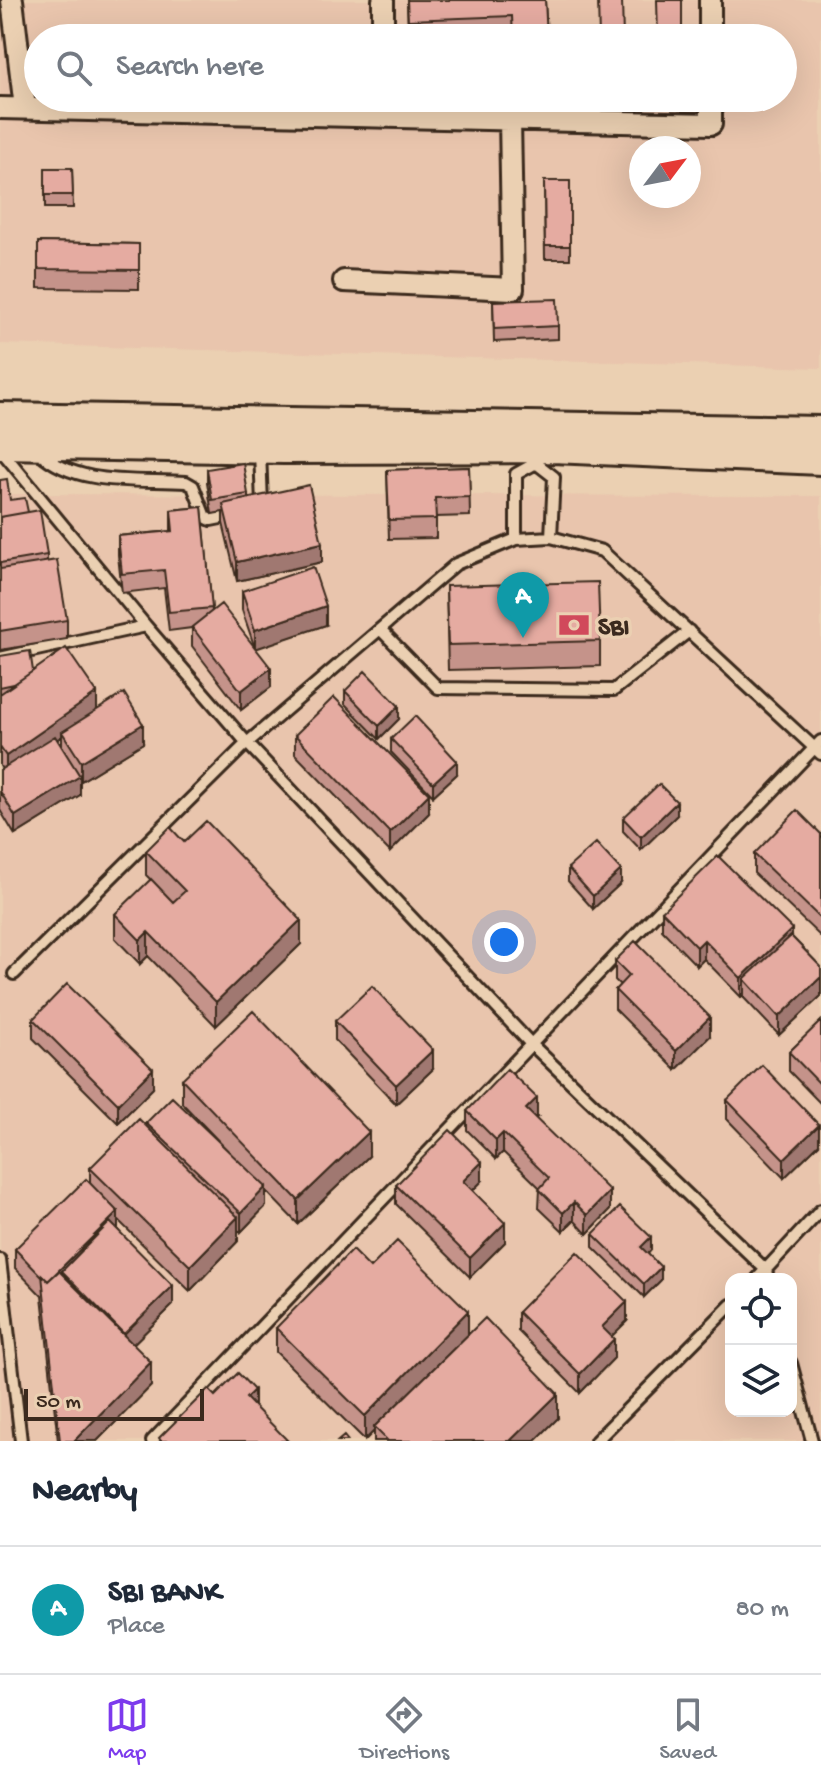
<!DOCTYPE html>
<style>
body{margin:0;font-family:"Gochi Hand",sans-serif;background:#f6f6f7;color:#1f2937}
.controls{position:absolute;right:24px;bottom:24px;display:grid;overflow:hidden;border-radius:16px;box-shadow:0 8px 32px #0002}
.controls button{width:72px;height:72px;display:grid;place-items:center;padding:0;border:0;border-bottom:2px solid #e0e1e3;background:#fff;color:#1f2937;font:40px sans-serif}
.compass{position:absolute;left:629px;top:136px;width:72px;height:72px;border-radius:50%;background:#fff;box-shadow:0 8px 32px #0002;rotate:58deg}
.scale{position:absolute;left:24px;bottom:20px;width:180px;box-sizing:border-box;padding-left:8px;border:4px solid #3b2a1e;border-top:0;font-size:22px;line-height:28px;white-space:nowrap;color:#3b2a1e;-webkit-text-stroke:6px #ebd0b2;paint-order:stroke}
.you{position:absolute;left:504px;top:942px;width:28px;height:28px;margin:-20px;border:6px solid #fff;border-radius:50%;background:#1a73e8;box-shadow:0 0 0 12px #1a73e833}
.badge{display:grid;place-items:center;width:52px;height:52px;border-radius:50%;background:#7c3aed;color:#fff;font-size:26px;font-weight:700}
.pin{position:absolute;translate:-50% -66px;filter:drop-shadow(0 2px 4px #0008)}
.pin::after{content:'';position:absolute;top:42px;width:28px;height:24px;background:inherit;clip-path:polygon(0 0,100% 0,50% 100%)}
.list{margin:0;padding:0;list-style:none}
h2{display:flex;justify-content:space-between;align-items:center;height:104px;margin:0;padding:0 32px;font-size:34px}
h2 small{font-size:26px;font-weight:400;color:#747a83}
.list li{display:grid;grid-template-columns:52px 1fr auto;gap:24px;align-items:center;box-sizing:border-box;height:128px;padding:0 32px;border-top:2px solid #e0e1e3}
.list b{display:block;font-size:30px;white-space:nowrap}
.list p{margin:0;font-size:26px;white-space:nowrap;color:#747a83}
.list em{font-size:26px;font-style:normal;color:#747a83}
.icon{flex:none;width:44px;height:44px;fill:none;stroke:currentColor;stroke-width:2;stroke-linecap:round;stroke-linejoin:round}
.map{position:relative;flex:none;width:821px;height:1441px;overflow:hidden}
.search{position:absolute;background:#fff;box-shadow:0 8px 32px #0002;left:24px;right:24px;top:24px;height:88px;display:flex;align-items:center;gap:20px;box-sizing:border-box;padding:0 28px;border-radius:44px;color:#747a83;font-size:30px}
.sheet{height:232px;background:#fff}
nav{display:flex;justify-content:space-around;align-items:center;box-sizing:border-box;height:112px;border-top:2px solid #e0e1e3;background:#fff;font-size:22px;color:#747a83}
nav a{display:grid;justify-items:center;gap:4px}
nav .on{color:#7c3aed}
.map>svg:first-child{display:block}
.built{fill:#e9c5ad;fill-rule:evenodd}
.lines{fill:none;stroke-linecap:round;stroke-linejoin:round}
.lane-casing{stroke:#3b2a1e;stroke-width:16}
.street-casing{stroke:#3b2a1e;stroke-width:26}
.primary-casing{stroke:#3b2a1e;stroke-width:36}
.lane{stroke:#ebd0b2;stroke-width:10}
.street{stroke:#ebd0b2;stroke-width:20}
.primary{stroke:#ebd0b2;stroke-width:30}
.wall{fill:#c5938a;stroke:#3b2a1e;stroke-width:2;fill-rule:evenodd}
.shaded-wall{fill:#a07871;stroke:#3b2a1e;stroke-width:2}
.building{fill:#e5aba1;stroke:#3b2a1e;stroke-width:2}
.labels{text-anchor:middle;stroke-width:7;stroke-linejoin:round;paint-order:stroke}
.poi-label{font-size:26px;font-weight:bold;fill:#3b2a1e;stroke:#ebd0b2;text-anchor:start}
</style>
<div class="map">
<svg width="821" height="1441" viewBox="0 0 821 1441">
<rect width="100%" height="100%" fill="#ebd0b2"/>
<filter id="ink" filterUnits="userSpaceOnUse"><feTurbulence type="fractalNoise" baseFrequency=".0125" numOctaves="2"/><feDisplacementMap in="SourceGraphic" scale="16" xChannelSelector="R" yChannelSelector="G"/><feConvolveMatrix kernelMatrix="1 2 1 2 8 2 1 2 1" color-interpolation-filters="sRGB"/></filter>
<g filter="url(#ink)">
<path class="built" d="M0,0H821V368L0,344ZM38,38H783V98H38ZM641,148H689V196H641Z
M0,494L821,496V1441H0ZM731,1279H791V1411H731Z"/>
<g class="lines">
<defs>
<path id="lane" d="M0,449L146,626L247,743L530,1043L766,1270L768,1279
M260,450L262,505
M39,452C77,487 137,479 186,482L193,486L205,517L211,520L236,515
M536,463L554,477L551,537
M516,539V474L536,463
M380,629L438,688L614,690L689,631
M0,658L146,626
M14,974L247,743L456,564L516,539L551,537L602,551L821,754
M0,1260L21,1441
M757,1279L821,1210
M791,1363L812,1441
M152,1441L821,741
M596,1441L731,1305"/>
<path id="street" d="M12,0L25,108
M710,0V38
M383,38V0
M0,108L711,124V98
M344,281L513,289L510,119"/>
<path id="primary" d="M0,418L821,432
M0,443L284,448L553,447L821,459"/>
</defs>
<use href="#lane" class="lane-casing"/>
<use href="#street" class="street-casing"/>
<use href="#primary" class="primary-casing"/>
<use href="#lane" class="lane"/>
<use href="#street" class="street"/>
<use href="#primary" class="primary"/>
</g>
<path class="wall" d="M407,0H545L547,38H512V35L408,38Z
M45,168H72L73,208H45Z
M544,181H570V259H545Z
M38,242L139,244V289L38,288Z
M493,301L558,326V339L494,342Z
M469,467L470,516L436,517V538L389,539L387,470Z
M207,469L248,494V499L322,562L237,581L223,523V512L212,514L207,482Z
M0,480L10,500L28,512L47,555V561L67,620V639L0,650Z
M202,507L212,611L255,648L242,610V591L326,625L255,648L271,687L241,710L192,646V628L169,631L164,588L122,593L118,555V536L171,531V510Z
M446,586L600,641V666L448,670Z
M0,656L33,671L97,710L143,743L81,781L80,779V795L15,835L0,810V770L2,769L0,766ZM62,736V748L57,740Z
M345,691L399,719L379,739L345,704Z
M295,735L429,813L390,852L295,754Z
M391,739L457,774L433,796L391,752Z
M677,815L641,850L623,831V818Z
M821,834V937L754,873V854Z
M184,842L301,944L216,1026L148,956L140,964L115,938V914L151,880L146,875V851Z
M568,868L621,883L593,909L568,881Z
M662,911L792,937L821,967V996L779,1035L744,998V994L741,997L704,959L697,966L662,930Z
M615,961L710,1036L676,1070L615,1009V990L620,985L615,980Z
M33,1019L153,1088L118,1123L33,1038Z
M335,1021L433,1069L396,1104L335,1040Z
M821,1021V1104L789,1071V1052Z
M182,1079L369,1156L298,1224L266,1191V1206L241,1232L238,1230V1241L190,1291L118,1220V1230L173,1305L133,1344L151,1386L97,1441H58L42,1296L15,1268V1249L90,1184V1168L146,1126V1123L231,1154L182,1103Z
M727,1100L819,1144L784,1178L727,1119Z
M467,1111L537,1117L535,1118L610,1210L587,1234L574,1220L563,1231L539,1208L540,1188L503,1152L496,1159L467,1130Z
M482,1181L473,1190L505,1242L470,1277L396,1204V1185Z
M593,1234L651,1250L648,1254L661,1280L644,1297L593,1247Z
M370,1268L468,1335L558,1418L535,1441H374V1431L365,1440L276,1352V1328Z
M518,1312L627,1321L611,1336L614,1358L580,1393L518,1331Z"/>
<path class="shaded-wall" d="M322,543V562L237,581V562Z
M326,606V625L255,649V630Z
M271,668V687L241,710V691Z
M97,693V712L62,732V736L6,775V756Z
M399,706V719L379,739V726Z
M143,724V743L81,781V762Z
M457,761V774L433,796V783Z
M80,776V795L15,835V816Z
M429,794V813L390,852V833Z
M677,802V815L641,850V837Z
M621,870V883L593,909V896Z
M301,920V944L216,1026V1002Z
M792,929V948L744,979V994L741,997V978Z
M148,932V956L140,964V940Z
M704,940V959L697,966V947Z
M821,977V996L779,1035V1017Z
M710,1017V1036L676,1070V1051Z
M433,1050V1069L396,1104V1085Z
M153,1069V1088L118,1123V1104Z
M537,1098V1117L526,1128V1109Z
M819,1125V1144L784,1178V1159Z
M369,1132V1156L298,1224V1200Z
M503,1133V1152L496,1159V1140Z
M482,1162V1181L463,1200V1181Z
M266,1187V1206L241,1232V1213Z
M610,1191V1210L587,1234V1215Z
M574,1202V1220L563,1231V1213Z
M118,1212V1231L62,1271V1287L47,1282Z
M238,1217V1241L190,1291V1266Z
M505,1223V1242L470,1277V1258Z
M651,1237V1250L641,1260V1247Z
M661,1267V1280L644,1297V1284Z
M173,1286V1305L124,1353V1334Z
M627,1302V1321L602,1346V1327Z
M468,1311V1335L374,1427V1431L365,1440V1416Z
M614,1339V1358L580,1393V1374Z
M151,1362V1386L97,1441H74Z
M254,1390V1414L246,1398Z
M558,1394V1418L535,1441H510Z"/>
<path class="building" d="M407,0H545L547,38H513L512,16L408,20Z
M598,0H622L623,38H599Z
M657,0H682V38H658Z
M45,168H72L73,195H45Z
M544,181H570V246H545Z
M38,242L139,244V270L38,269Z
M557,299L558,326L494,329L493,301Z
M243,463L248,494L212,500L207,469Z
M469,467L470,497L435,498L436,519L389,520L387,470Z
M7,479L10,500L25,498L28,512L0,517V480Z
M309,485L322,543L237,562L223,504Z
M202,507L212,608L169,612L164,570L122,574L118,536L173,531L171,510Z
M40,510L47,555L0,563V517Z
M57,560L67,620L0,631V569Z
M313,567L326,606L255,630L242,591Z
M598,582L600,641L448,645L446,586Z
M221,604L271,668L241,691L192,627Z
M66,648L97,693L6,756L0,747V694Z
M30,651L33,671L14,684L0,687V656Z
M365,671L399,706L379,726L345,691Z
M124,693L143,724L81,762L62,732Z
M334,697L429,794L390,833L295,735Z
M415,716L457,761L433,783L391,739Z
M55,736L80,776L15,816L0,791V770Z
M659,784L677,802L641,837L623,818Z
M797,810L821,834V919L754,854Z
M206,821L301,920L216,1002L148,932L140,940L115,914L151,879L173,902L185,891L146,851L170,827L184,842Z
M596,843L621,870L593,896L568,868Z
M718,856L792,929L741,978L704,940L697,947L662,911Z
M791,936L821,967V977L779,1017L744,979Z
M635,941L710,1017L676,1051L615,990L629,975L615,961Z
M67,984L153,1069L118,1104L33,1019Z
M372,986L433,1050L396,1085L335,1021Z
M253,1011L369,1132L298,1200L182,1079Z
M821,1021V1085L789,1052Z
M762,1065L819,1125L784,1159L727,1100Z
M507,1069L537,1098L526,1109L610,1191L587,1215L574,1202L563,1213L539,1189L549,1178L503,1133L496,1140L467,1111Z
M172,1097L266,1187L241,1213L146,1123Z
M139,1119L238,1217L190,1266L90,1168Z
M450,1130L482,1162L463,1181L505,1223L470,1258L396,1185Z
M86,1179L118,1212L48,1281L42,1275L43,1278L15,1249Z
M620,1207L651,1237L641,1247L661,1267L644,1284L593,1234Z
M110,1222L173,1286L124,1334L62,1271Z
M397,1241L468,1311L365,1416L276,1328L352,1250L370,1268Z
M577,1252L627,1302L602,1327L614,1339L580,1374L518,1312Z
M59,1271L151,1362L74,1441H60L42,1275L48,1281Z
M485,1318L558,1394L510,1441H388L374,1427Z
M238,1373L254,1390L246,1398L288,1441H161L159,1438L208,1389L215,1396Z
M344,1436L348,1441H338Z"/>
</g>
<defs>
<symbol id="bank-bare" viewBox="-9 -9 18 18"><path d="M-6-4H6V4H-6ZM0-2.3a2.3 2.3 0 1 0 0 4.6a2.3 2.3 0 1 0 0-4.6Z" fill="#d1495b" stroke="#ebd0b2" stroke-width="2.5" paint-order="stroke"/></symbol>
</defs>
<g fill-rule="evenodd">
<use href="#bank-bare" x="552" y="603" width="44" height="44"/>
</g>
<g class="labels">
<g class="poi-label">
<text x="598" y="634">SBI</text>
</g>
</g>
</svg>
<div class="controls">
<button><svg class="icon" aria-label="locate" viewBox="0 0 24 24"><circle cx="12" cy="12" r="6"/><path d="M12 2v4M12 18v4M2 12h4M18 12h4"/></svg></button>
<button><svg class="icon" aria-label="layers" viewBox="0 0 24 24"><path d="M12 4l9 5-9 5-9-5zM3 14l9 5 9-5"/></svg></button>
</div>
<svg class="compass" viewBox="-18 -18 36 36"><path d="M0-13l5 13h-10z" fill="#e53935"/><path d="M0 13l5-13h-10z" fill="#747a83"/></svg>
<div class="scale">50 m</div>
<div class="you"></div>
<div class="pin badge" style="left:523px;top:638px;background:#0f9aa8">A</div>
<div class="search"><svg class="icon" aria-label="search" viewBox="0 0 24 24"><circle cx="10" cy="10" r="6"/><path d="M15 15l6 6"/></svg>Search here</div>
</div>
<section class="sheet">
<h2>Nearby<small></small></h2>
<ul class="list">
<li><span class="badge" style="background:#0f9aa8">A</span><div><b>SBI BANK</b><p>Place</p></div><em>80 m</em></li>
</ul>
</section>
<nav>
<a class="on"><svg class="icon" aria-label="map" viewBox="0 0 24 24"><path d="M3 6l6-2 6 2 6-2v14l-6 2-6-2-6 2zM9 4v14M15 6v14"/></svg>Map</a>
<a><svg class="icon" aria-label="directions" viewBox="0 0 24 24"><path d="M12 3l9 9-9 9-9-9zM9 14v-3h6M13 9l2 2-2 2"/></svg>Directions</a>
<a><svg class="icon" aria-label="saved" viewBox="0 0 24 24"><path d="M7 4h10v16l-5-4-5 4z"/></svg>Saved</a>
</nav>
